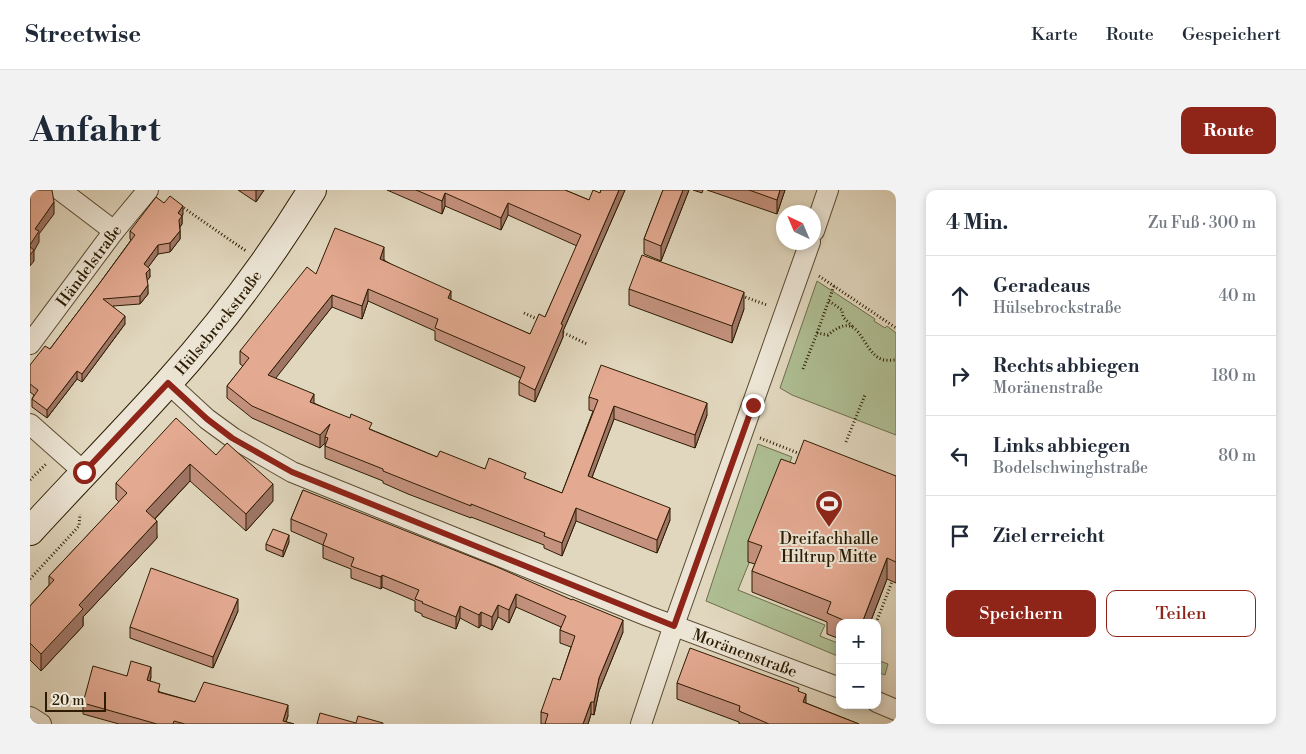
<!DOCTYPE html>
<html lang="de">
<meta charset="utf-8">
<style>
body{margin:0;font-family:"Libre Bodoni",serif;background:#f2f2f3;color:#1f2937}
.controls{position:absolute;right:15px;bottom:15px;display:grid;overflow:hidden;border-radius:10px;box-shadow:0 2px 8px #0003}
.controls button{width:45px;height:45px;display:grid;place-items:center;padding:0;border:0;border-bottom:1px solid #e0e1e3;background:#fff;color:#1f2937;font:25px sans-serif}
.compass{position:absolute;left:746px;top:15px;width:45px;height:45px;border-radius:50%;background:#fff;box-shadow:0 2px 8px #0003;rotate:316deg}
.scale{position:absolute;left:15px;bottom:12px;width:61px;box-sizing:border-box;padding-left:5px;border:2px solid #2d1c02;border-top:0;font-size:14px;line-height:18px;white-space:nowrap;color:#2d1c02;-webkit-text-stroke:4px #ece5d5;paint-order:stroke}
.stop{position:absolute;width:15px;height:15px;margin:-11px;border:4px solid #8f2418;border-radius:50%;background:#fff}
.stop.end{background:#8f2418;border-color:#fff;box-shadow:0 1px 5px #0008}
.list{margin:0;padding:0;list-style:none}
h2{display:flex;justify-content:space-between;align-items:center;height:65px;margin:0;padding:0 20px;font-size:21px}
h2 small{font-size:16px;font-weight:400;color:#747a83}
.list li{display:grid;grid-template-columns:32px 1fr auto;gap:15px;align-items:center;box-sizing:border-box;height:80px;padding:0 20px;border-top:1px solid #e0e1e3}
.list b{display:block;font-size:19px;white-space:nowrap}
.list p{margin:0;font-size:16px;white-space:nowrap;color:#747a83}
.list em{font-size:16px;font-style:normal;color:#747a83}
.actions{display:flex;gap:10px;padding:15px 20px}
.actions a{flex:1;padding:11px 0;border:1px solid #8f2418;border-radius:10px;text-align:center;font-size:18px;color:#8f2418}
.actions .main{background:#8f2418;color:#fff}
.icon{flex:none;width:28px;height:28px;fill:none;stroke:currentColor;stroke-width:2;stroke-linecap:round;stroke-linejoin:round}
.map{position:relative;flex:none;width:866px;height:534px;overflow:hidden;border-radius:10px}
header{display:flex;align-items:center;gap:30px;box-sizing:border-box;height:70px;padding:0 25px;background:#fff;border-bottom:1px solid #e0e1e3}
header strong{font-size:24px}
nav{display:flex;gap:28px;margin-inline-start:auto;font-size:18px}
.intro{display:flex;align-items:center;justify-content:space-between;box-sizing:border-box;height:120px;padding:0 30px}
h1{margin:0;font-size:35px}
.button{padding:12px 22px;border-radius:10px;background:#8f2418;color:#fff;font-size:18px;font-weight:700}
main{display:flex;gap:30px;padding:0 30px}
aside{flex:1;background:#fff;border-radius:10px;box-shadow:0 2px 8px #0003}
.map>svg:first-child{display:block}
.green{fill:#afbf94;stroke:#6e6e4b}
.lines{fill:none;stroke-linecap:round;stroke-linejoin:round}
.street-casing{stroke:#5a4b31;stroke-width:22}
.secondary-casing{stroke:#2d1c02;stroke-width:30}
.path{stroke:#2d1c02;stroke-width:3;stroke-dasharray:1 2.5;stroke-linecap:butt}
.street{stroke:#ece5d5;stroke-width:20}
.secondary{stroke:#ece5d5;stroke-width:28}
.wall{fill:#c3917d;stroke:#2d1c02}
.shaded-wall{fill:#9f7666;stroke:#2d1c02}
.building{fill:#e3a991;stroke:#2d1c02}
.route{stroke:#8f2418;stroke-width:6}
.labels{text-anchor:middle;stroke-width:4;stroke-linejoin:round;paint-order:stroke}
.street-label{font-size:16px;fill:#2d1c02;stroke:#ece5d5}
.poi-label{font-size:16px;fill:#2d1c02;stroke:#ece5d5}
</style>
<header>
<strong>Streetwise</strong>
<nav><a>Karte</a><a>Route</a><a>Gespeichert</a></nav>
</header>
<div class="intro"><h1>Anfahrt</h1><a class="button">Route</a></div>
<main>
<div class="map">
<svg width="866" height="534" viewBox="0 0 866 534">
<rect width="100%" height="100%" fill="#e1d7be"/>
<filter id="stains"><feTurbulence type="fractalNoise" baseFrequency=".004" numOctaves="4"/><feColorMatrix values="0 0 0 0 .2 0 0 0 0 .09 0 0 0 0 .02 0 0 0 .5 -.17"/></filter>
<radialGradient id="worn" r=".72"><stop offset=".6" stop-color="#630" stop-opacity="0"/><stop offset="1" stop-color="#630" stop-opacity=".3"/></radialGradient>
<path class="green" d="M787,91L845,129L844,131L855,138L857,136L866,143V245L762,205L750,198Z
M728,254L762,267L708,400L795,435L790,446L810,454V467L676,411Z
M847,470L858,474L855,485L847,482Z"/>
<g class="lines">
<defs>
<g id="street">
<path d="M30,0L84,41"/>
<path d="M784,41L798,0"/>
<path id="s1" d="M0,154L84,41L118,0"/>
<path id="s2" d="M138,193L177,229L203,248L262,282L618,426L810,498"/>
<path d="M0,234L54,282"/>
<path d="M847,512L866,520"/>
<path d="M0,527L11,534"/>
<path d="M611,534L644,435L780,52"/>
</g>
<g id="secondary">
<path id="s3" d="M0,341C45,292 92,244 137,194C191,134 240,69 282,0"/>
</g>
</defs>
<use href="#street" class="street-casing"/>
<use href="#secondary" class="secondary-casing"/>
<path class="path" d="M151,16L216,61
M789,86L866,138
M712,106L737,115
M799,111L812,120L813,127L823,137
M494,123L509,130
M530,141L557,154
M787,143L804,96
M773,179L787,143L798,145C831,117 830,160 851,169C855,171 861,170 866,170
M730,248L773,265
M816,252L835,205
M0,290L16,274
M0,389L49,336L50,324
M846,433L863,389"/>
<use href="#street" class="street"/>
<use href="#secondary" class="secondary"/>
</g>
<path class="wall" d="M208,0H234L226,12Z
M357,0H535L559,10L570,3L571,0H595L533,141V147L505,212L489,205V192L491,188L405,150V141L338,111L332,129L302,117L245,188L284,213L342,240L407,267L496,289L532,303L563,221L559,220V207L677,225L665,258L584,229L562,287L640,330L627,363L546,331L532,366L514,358V355L441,327V328L378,304L353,293V291L295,268V253L290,258L222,228L197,208V196L213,176L210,174V161L286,84L354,69V70L421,110L500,144L515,127L547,56L478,25L471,40L415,16L412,24Z
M633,0H659L631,71L614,64V49Z
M663,0H673L672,3Z
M677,0H755L747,24Z
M134,13L153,24L152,26V34L150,37V49L140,62L128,64L118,77L120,87L117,90L118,104L110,114L83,116L95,134L52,192L47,189L17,228L2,217V209L4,205L0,202V175L20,159L69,94L101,50L100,49V41Z
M599,99L714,119L702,153L599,115Z
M186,265L243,311L216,341L160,291L125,329L127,348L53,427V436L11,481L0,470V416L19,395V386L89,312L86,309V293Z
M765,274L866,286V393L857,389L840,433H810V449L797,444V432L722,402V381L725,374L718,372V351Z
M273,300L593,442L569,501L564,525L561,524L558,534H511V522L530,490L541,457L530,453V440L531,437L486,417L479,433L468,427L462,440L451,435L449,438L430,428L426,439L392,426V424L385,421V411L352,397L351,399L321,388V379L293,368V355L261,341V329Z
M259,352L253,367L236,360V354Z
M208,421L183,478L100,448V437Z
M97,486L121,487L120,491L130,502L165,512L258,526L256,532L264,534H89L53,524V513Z
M647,493L769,501L776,513L829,534H709V532L647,509Z"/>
<path class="shaded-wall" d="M226,0H234L226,12Z
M589,0H595L533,141V147L505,212V200L531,134Z
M653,0H659L631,71V56Z
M750,0H755L747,24V10Z
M415,3V16L412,24V11Z
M24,12V24L9,44V52L4,61V71L0,76V55L5,39Z
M478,13V25L471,40V28Z
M153,16V24L152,26V34L149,38L148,23Z
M150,41V49L140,62V53Z
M128,55V64L114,83V74Z
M354,57V69L350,81V69Z
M120,79V87L116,92V83Z
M118,95V104L110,114V106Z
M338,99V111L332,129V116Z
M421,101V113L418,108Z
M714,102V119L702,153V136Z
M302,105V117L238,198V185Z
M95,126V134L52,192V184Z
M47,181V189L17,228V220Z
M284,204V217L280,212Z
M677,213V225L665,258V245Z
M584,216V229L558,298V286Z
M300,234L298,248L295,247V253L290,258V245Z
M160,274V291L116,338V321Z
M243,294V311L216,341V324Z
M546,318V331L532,366V353Z
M640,318V330L627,363V350Z
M127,331V348L53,427V436L11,481V464L49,415Z
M259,345V352L253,367V361Z
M857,368V389L840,433H832Z
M352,385V397L351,399V387Z
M486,404V417L479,433V420Z
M208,409V421L183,478V467Z
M468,415V427L462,440V427Z
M430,416V428L426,439V427Z
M451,422V435L449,438V425Z
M593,430V442L569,501L564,525V512L569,488Z
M121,477V487L117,501V490Z
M776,504V520L773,512Z
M561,512V524L558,534H553Z
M258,515V526L255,534L253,531Z"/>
<path class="building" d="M0,0H22L24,12L5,39L9,41L0,55Z
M386,0H535L559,10L563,0L570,3L571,0H589L531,134L533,135L505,200L489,192L495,177L405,138L408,129L338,99L332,116L302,105L238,185L284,204L280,212L320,228L321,224L342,233L339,239L407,267L410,261L455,279L459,268L496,283L494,288L532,303L568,210L559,207L571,175L677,213L665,245L584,216L558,286L640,318L627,350L546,318L532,353L514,346L515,343L441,314V316L378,291L353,281V279L295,256L298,248L295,247L300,234L290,245L222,216L197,196L219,168L210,161L277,77L286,84L305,38L354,57L350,69L421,101L418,108L500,144L509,124L515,127L551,45L478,13L471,28L415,3L412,11Z
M633,0H653L631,56L614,49Z
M719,0H750L747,10Z
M140,6L153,16L148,23L152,26L149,30L150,41L140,53L128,55L114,74L120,79L116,83L118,95L110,106L73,109L95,126L52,184L47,181L17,220L2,209L8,200L0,194V175L15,156L20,159L69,94L105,45L100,41L126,7L134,13Z
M0,57L4,60L0,65Z
M612,65L714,102L702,136L599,99Z
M146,228L186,265L197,253L243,294L216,324L160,274L116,321L127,331L49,415L53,419L11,464L0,453V416L24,390L19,386L97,303L86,293Z
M774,250L866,286V372L857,368L832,433H820L797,423L801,412L722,381L732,356L718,351L751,269L765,274Z
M273,300L467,377L542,410V409L593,430L569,488L564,512H561L553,534H515L518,524L511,522L523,488L530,490L545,446L530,440L536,426L486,404L479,420L468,415L462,427L451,422L449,425L430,416L426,427L392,413L393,412L385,409L389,400L352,385L351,387L321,376L324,368L293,355L297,344L261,329Z
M243,339L259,345L253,361L236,354Z
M121,378L208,409L183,467L100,437Z
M660,458L769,498L768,501L776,504L773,512L829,534H739L709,521L710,516L647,493Z
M101,471L121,477L117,490L130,494L128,502L165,512L174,492L258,515L253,531L264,534H155L144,531L143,534H127L53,513L63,476L97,486Z
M290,523L326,533L328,526L353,533V534H287Z"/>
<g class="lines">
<path class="route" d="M54,282L138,193L177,229L202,248L262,282L644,436L723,215"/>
</g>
<defs>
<symbol id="stadium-pin" viewBox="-11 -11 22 30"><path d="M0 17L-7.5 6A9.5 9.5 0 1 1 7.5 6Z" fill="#8f2418" stroke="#ece5d5"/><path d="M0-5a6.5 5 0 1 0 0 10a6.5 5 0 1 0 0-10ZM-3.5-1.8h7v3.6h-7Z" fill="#fff"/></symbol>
</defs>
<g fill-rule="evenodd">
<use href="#stadium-pin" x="783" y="298" width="32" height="43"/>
</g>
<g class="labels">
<g class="street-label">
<text dy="6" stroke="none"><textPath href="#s1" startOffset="98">Händelstraße</textPath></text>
<text dy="6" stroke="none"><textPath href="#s3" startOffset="281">Hülsebrockstraße</textPath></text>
<text dy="6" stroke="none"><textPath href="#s2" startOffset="641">Moränenstraße</textPath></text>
</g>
<g class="poi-label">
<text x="799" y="354">Dreifachhalle<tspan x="799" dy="18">Hiltrup Mitte</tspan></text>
</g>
</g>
<rect width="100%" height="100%" filter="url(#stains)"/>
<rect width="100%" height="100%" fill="url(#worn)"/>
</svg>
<div class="controls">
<button>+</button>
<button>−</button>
</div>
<svg class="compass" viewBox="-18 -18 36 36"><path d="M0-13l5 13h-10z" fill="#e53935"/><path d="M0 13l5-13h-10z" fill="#747a83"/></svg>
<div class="scale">20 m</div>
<div class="stop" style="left:54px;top:282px"></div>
<div class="stop end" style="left:723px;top:215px"></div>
</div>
<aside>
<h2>4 Min.<small>Zu Fuß · 300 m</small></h2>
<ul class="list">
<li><svg class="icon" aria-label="ahead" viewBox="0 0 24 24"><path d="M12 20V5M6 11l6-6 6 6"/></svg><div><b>Geradeaus</b><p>Hülsebrockstraße</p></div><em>40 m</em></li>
<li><svg class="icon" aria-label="right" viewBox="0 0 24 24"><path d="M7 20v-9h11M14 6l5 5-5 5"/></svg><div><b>Rechts abbiegen</b><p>Moränenstraße</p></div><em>180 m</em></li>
<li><svg class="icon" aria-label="left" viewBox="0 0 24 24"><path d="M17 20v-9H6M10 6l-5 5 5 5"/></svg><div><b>Links abbiegen</b><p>Bodelschwinghstraße</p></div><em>80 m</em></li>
<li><svg class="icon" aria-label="arrive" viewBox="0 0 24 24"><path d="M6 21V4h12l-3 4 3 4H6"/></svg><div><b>Ziel erreicht</b></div></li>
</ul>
<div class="actions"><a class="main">Speichern</a><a>Teilen</a></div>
</aside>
</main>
